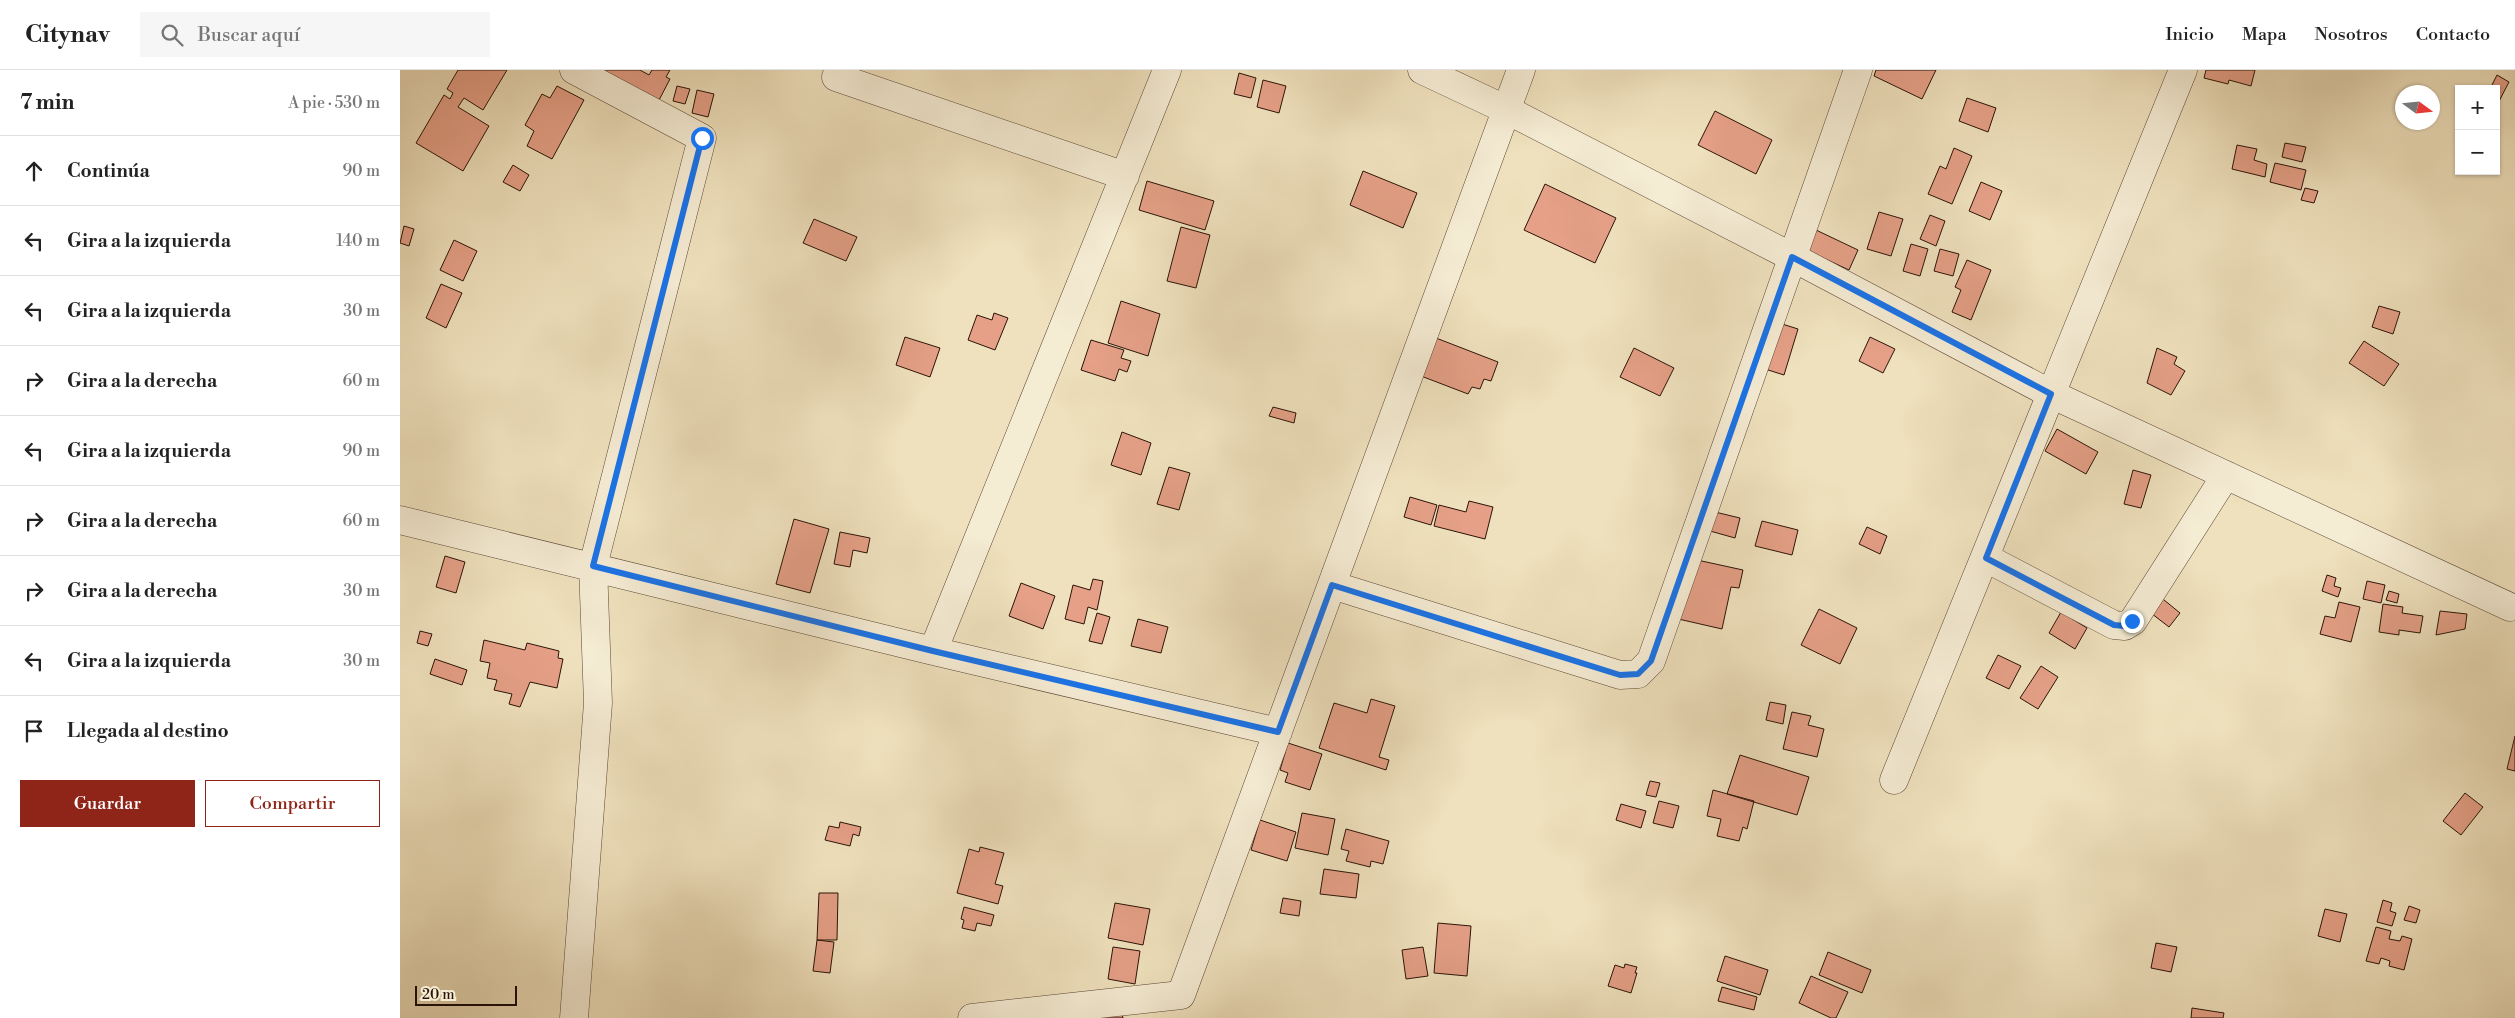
<!DOCTYPE html>
<html lang="es">
<meta charset="utf-8">
<style>
body{margin:0;font-family:"Libre Bodoni",serif;background:#f6f6f6;color:#222}
.controls{position:absolute;right:15px;top:15px;display:grid;overflow:hidden;border-radius:0px;box-shadow:0 1px 4px #0004}
.controls button{width:45px;height:45px;display:grid;place-items:center;padding:0;border:0;border-bottom:1px solid #e0e0e0;background:#fff;color:#222;font:25px sans-serif}
.compass{position:absolute;left:1995px;top:15px;width:45px;height:45px;border-radius:50%;background:#fff;box-shadow:0 1px 4px #0004;rotate:105deg}
.scale{position:absolute;left:15px;bottom:12px;width:102px;box-sizing:border-box;padding-left:5px;border:2px solid #2b1307;border-top:0;font-size:14px;line-height:18px;white-space:nowrap;color:#2b1307;-webkit-text-stroke:4px #f5ecd4;paint-order:stroke}
.stop{position:absolute;width:15px;height:15px;margin:-11px;border:4px solid #1a73e8;border-radius:50%;background:#fff}
.stop.end{background:#1a73e8;border-color:#fff;box-shadow:0 1px 5px #0008}
.list{margin:0;padding:0;list-style:none}
h2{display:flex;justify-content:space-between;align-items:center;height:65px;margin:0;padding:0 20px;font-size:21px}
h2 small{font-size:16px;font-weight:400;color:#767676}
.list li{display:grid;grid-template-columns:32px 1fr auto;gap:15px;align-items:center;box-sizing:border-box;height:70px;padding:0 20px;border-top:1px solid #e0e0e0}
.list b{display:block;font-size:19px;white-space:nowrap}
.list em{font-size:16px;font-style:normal;color:#767676}
.actions{display:flex;gap:10px;padding:15px 20px}
.actions a{flex:1;padding:11px 0;border:1px solid #8f2418;border-radius:0px;text-align:center;font-size:18px;color:#8f2418}
.actions .main{background:#8f2418;color:#fff}
.icon{flex:none;width:28px;height:28px;fill:none;stroke:currentColor;stroke-width:2;stroke-linecap:round;stroke-linejoin:round}
.map{position:relative;flex:none;width:2115px;height:948px;overflow:hidden}
header{display:flex;align-items:center;gap:30px;box-sizing:border-box;height:70px;padding:0 25px;background:#fff;border-bottom:1px solid #e0e0e0}
header strong{font-size:24px}
nav{display:flex;gap:28px;margin-inline-start:auto;font-size:18px}
.search{width:350px;height:45px;background:#f6f6f6;display:flex;align-items:center;gap:12px;box-sizing:border-box;padding:0 18px;border-radius:0px;color:#767676;font-size:19px}
main{display:flex}
aside{flex:1;background:#fff}
.map>svg:first-child{display:block}
.building{fill:#e5a087;stroke:#2b1307}
.lines{fill:none;stroke-linecap:round;stroke-linejoin:round}
.street-casing{stroke:#5c4634;stroke-width:29}
.street{stroke:#f5ecd4;stroke-width:28}
.route{stroke:#1a73e8;stroke-width:6}
</style>
<header>
<strong>Citynav</strong>
<div class="search"><svg class="icon" aria-label="search" viewBox="0 0 24 24"><circle cx="10" cy="10" r="6"/><path d="M15 15l6 6"/></svg>Buscar aquí</div>
<nav><a>Inicio</a><a>Mapa</a><a>Nosotros</a><a>Contacto</a></nav>
</header>
<main>
<aside>
<h2>7 min<small>A pie · 530 m</small></h2>
<ul class="list">
<li><svg class="icon" aria-label="ahead" viewBox="0 0 24 24"><path d="M12 20V5M6 11l6-6 6 6"/></svg><div><b>Continúa</b></div><em>90 m</em></li>
<li><svg class="icon" aria-label="left" viewBox="0 0 24 24"><path d="M17 20v-9H6M10 6l-5 5 5 5"/></svg><div><b>Gira a la izquierda</b></div><em>140 m</em></li>
<li><svg class="icon" aria-label="left" viewBox="0 0 24 24"><path d="M17 20v-9H6M10 6l-5 5 5 5"/></svg><div><b>Gira a la izquierda</b></div><em>30 m</em></li>
<li><svg class="icon" aria-label="right" viewBox="0 0 24 24"><path d="M7 20v-9h11M14 6l5 5-5 5"/></svg><div><b>Gira a la derecha</b></div><em>60 m</em></li>
<li><svg class="icon" aria-label="left" viewBox="0 0 24 24"><path d="M17 20v-9H6M10 6l-5 5 5 5"/></svg><div><b>Gira a la izquierda</b></div><em>90 m</em></li>
<li><svg class="icon" aria-label="right" viewBox="0 0 24 24"><path d="M7 20v-9h11M14 6l5 5-5 5"/></svg><div><b>Gira a la derecha</b></div><em>60 m</em></li>
<li><svg class="icon" aria-label="right" viewBox="0 0 24 24"><path d="M7 20v-9h11M14 6l5 5-5 5"/></svg><div><b>Gira a la derecha</b></div><em>30 m</em></li>
<li><svg class="icon" aria-label="left" viewBox="0 0 24 24"><path d="M17 20v-9H6M10 6l-5 5 5 5"/></svg><div><b>Gira a la izquierda</b></div><em>30 m</em></li>
<li><svg class="icon" aria-label="arrive" viewBox="0 0 24 24"><path d="M6 21V4h12l-3 4 3 4H6"/></svg><div><b>Llegada al destino</b></div></li>
</ul>
<div class="actions"><a class="main">Guardar</a><a>Compartir</a></div>
</aside>
<div class="map">
<svg width="2115" height="948" viewBox="0 0 2115 948">
<rect width="100%" height="100%" fill="#efe1bd"/>
<filter id="stains"><feTurbulence type="fractalNoise" baseFrequency=".004" numOctaves="4"/><feColorMatrix values="0 0 0 0 .2 0 0 0 0 .09 0 0 0 0 .02 0 0 0 .5 -.17"/></filter>
<radialGradient id="worn" r=".72"><stop offset=".6" stop-color="#630" stop-opacity="0"/><stop offset="1" stop-color="#630" stop-opacity=".3"/></radialGradient>
<path class="building" d="M58,0H107L83,40L64,28L58,37L89,56L63,101L16,73L44,25L50,29L53,23L47,19Z
M201,0H240L249,5L252,0H270L266,7L270,9L258,32Z
M1476,0H1536L1522,29L1474,6Z
M1806,0H1855L1851,16L1829,10L1828,14L1804,8Z
M839,3L856,8L851,28L834,24Z
M2097,5L2109,12L2096,37V19H2090Z
M863,10L886,16L879,43L857,37Z
M157,16L184,30L152,89L127,76L134,61L125,55L142,24L150,28Z
M277,16L290,19L285,34L273,31Z
M297,20L314,24L308,47L292,43Z
M1567,28L1596,38L1588,62L1559,51Z
M1315,41L1372,70L1356,104L1298,75Z
M1885,73L1906,77L1902,92L1882,87Z
M1837,75L1857,79L1854,90L1867,94L1865,107L1832,99Z
M1554,78L1572,86L1552,134L1528,124L1540,96L1546,99Z
M1875,93L1906,100L1901,120L1870,112Z
M113,95L129,105L120,121L103,112Z
M963,101L1017,123L1003,158L950,135Z
M747,111L814,131L805,160L739,140Z
M1581,112L1602,121L1590,150L1569,141Z
M1145,114L1216,148L1195,193L1124,160Z
M1905,118L1918,121L1914,133L1901,130Z
M1479,142L1503,149L1491,186L1467,179Z
M1530,145L1545,151L1536,176L1520,169Z
M414,149L457,167L446,191L403,173Z
M4,156L14,159L9,176L0,173Z
M781,157L810,165L796,218L767,211Z
M1416,160L1458,180L1449,200L1406,180Z
M54,170L77,181L63,211L40,200Z
M1511,174L1528,179L1520,206L1503,201Z
M1540,179L1559,184L1553,206L1534,201Z
M1567,190L1591,200L1571,250L1552,242L1561,220L1555,217Z
M41,214L62,223L46,258L26,248Z
M721,231L760,244L748,286L708,273Z
M1979,236L2000,242L1993,264L1972,257Z
M594,243L608,248L595,280L568,270L577,245L592,250Z
M1379,253L1398,259L1384,305L1365,299Z
M505,267L540,278L530,307L496,295Z
M1470,267L1495,279L1483,303L1459,291Z
M1036,268L1098,292L1091,311L1084,309L1080,319L1072,317L1068,324L1021,306Z
M691,270L724,280L721,288L731,291L727,302L719,299L715,311L681,300Z
M1964,271L1999,294L1984,316L1949,293Z
M1234,278L1274,298L1260,326L1220,307Z
M1757,278L1777,287L1774,294L1785,301L1771,325L1747,313Z
M873,337L896,343L894,353L869,346Z
M1657,359L1698,382L1686,404L1645,381Z
M722,362L751,373L741,405L711,395Z
M769,397L790,403L779,440L757,434Z
M1733,400L1751,405L1741,438L1724,434Z
M1010,427L1037,435L1031,455L1004,447Z
M1069,431L1093,437L1085,469L1034,456L1039,435L1066,442Z
M1315,442L1340,448L1335,468L1310,461Z
M394,449L429,459L410,523L376,514Z
M1362,451L1398,460L1392,485L1355,476Z
M1467,457L1487,466L1480,484L1459,474Z
M440,462L470,468L467,483L453,480L450,497L434,494Z
M45,486L65,492L56,523L36,517Z
M1288,488L1343,500L1339,518L1331,517L1322,559L1274,548Z
M1927,505L1936,508L1934,516L1941,518L1938,527L1922,521Z
M693,509L703,511L697,540L688,537L684,554L665,549L673,515L690,520Z
M1967,511L1985,515L1981,533L1963,529Z
M621,513L655,526L643,559L609,546Z
M1989,521L1999,524L1997,533L1986,530Z
M1758,525L1780,543L1769,557L1747,540Z
M1939,532L1960,537L1951,572L1920,564L1925,546L1935,548Z
M1983,534L2003,537L2002,543L2023,546L2020,563L1999,560V565L1979,562Z
M1419,539L1457,558L1440,594L1401,575Z
M2040,541L2067,544L2065,559L2036,565Z
M1661,542L1687,558L1675,579L1649,563Z
M697,543L710,547L702,574L689,571Z
M738,549L768,557L761,583L731,576Z
M20,561L32,564L28,576L17,573Z
M84,570L125,580L127,573L159,581L158,588L163,589L157,618L130,612L120,637L109,634L112,624L94,620L97,610L87,608L90,593L80,591Z
M1598,585L1621,596L1609,619L1586,608Z
M35,589L67,600L62,615L30,604Z
M1641,596L1658,607L1638,639L1620,628Z
M971,629L995,636L979,687L989,690L986,700L919,678L934,633L967,643Z
M1370,632L1386,635L1383,654L1366,650Z
M1392,642L1411,646L1408,655L1424,659L1417,687L1383,679Z
M2115,666V701L2107,699Z
M888,673L922,684L910,720L885,712L888,703L880,700Z
M1340,685L1409,707L1397,745L1327,724Z
M1250,711L1260,713L1256,727L1246,725Z
M1313,720L1354,731L1347,759L1343,757L1339,771L1317,766L1321,749L1307,746Z
M2065,723L2083,737L2061,765L2043,751Z
M1259,731L1279,736L1273,758L1253,753Z
M1221,734L1246,741L1241,758L1216,750Z
M902,743L935,749L928,785L895,778Z
M860,750L896,762L887,791L851,780Z
M440,752L461,757L459,766L453,764L450,776L425,770L429,756L439,758Z
M946,759L989,771L983,794L971,791L970,797L946,791L949,781L941,779Z
M580,777L604,783L595,814L603,816L598,834L557,823L569,779L579,782Z
M924,799L959,804L956,828L920,824Z
M419,823H438L437,870H417Z
M883,828L901,831L899,846L880,843Z
M1983,830L1992,833L1990,841L1996,843L1992,856L1977,852Z
M715,833L750,839L743,875L708,868Z
M2009,836L2020,840L2016,853L2004,850Z
M564,837L594,845L591,856L577,853L575,861L562,858L564,850L561,849Z
M1925,839L1947,844L1940,872L1918,866Z
M1038,853L1071,856L1067,906L1034,903Z
M1976,857L1991,861L1989,869L2000,871L2002,866L2012,869L2004,900L1989,896L1990,891L1981,888L1979,894L1966,891Z
M417,870L434,872L430,903L413,901Z
M1756,873L1777,877L1771,902L1751,898Z
M713,877L740,881L735,914L708,909Z
M1023,877L1028,906L1006,909L1002,880Z
M1428,882L1471,900L1462,923L1419,905Z
M1325,886L1368,900L1360,925L1317,911Z
M1225,894L1237,897L1235,903H1237L1231,923L1208,916L1215,895L1224,898Z
M1411,906L1448,922L1436,948H1431L1399,933Z
M1322,917L1357,927L1354,940L1318,931Z
M1792,938L1824,943L1823,948H1791Z
M722,944L723,948H686Z"/>
<g class="lines">
<defs>
<path id="street" d="M174,0L302,68L193,496L198,633L174,948
M439,0L436,7L725,106
M1022,0L1107,40L1392,187L1651,324L2110,537
M0,450L533,581L878,662
M1586,488L1714,555L1725,556L1733,551L1826,405
M932,515L1220,605L1238,604L1251,591L1458,0
M533,581L767,0
M1494,710L1783,0
M572,948L781,925L1121,0"/>
</defs>
<use href="#street" class="street-casing"/>
<use href="#street" class="street"/>
</g>
<g class="lines">
<path class="route" d="M302,68L193,496L533,581L878,662L932,515L1220,605L1238,604L1251,591L1392,187L1651,324L1586,488L1714,555L1725,556L1732,551"/>
</g>
<rect width="100%" height="100%" filter="url(#stains)"/>
<rect width="100%" height="100%" fill="url(#worn)"/>
</svg>
<div class="controls">
<button>+</button>
<button>−</button>
</div>
<svg class="compass" viewBox="-18 -18 36 36"><path d="M0-13l5 13h-10z" fill="#e53935"/><path d="M0 13l5-13h-10z" fill="#767676"/></svg>
<div class="scale">20 m</div>
<div class="stop" style="left:302px;top:68px"></div>
<div class="stop end" style="left:1732px;top:551px"></div>
</div>
</main>
